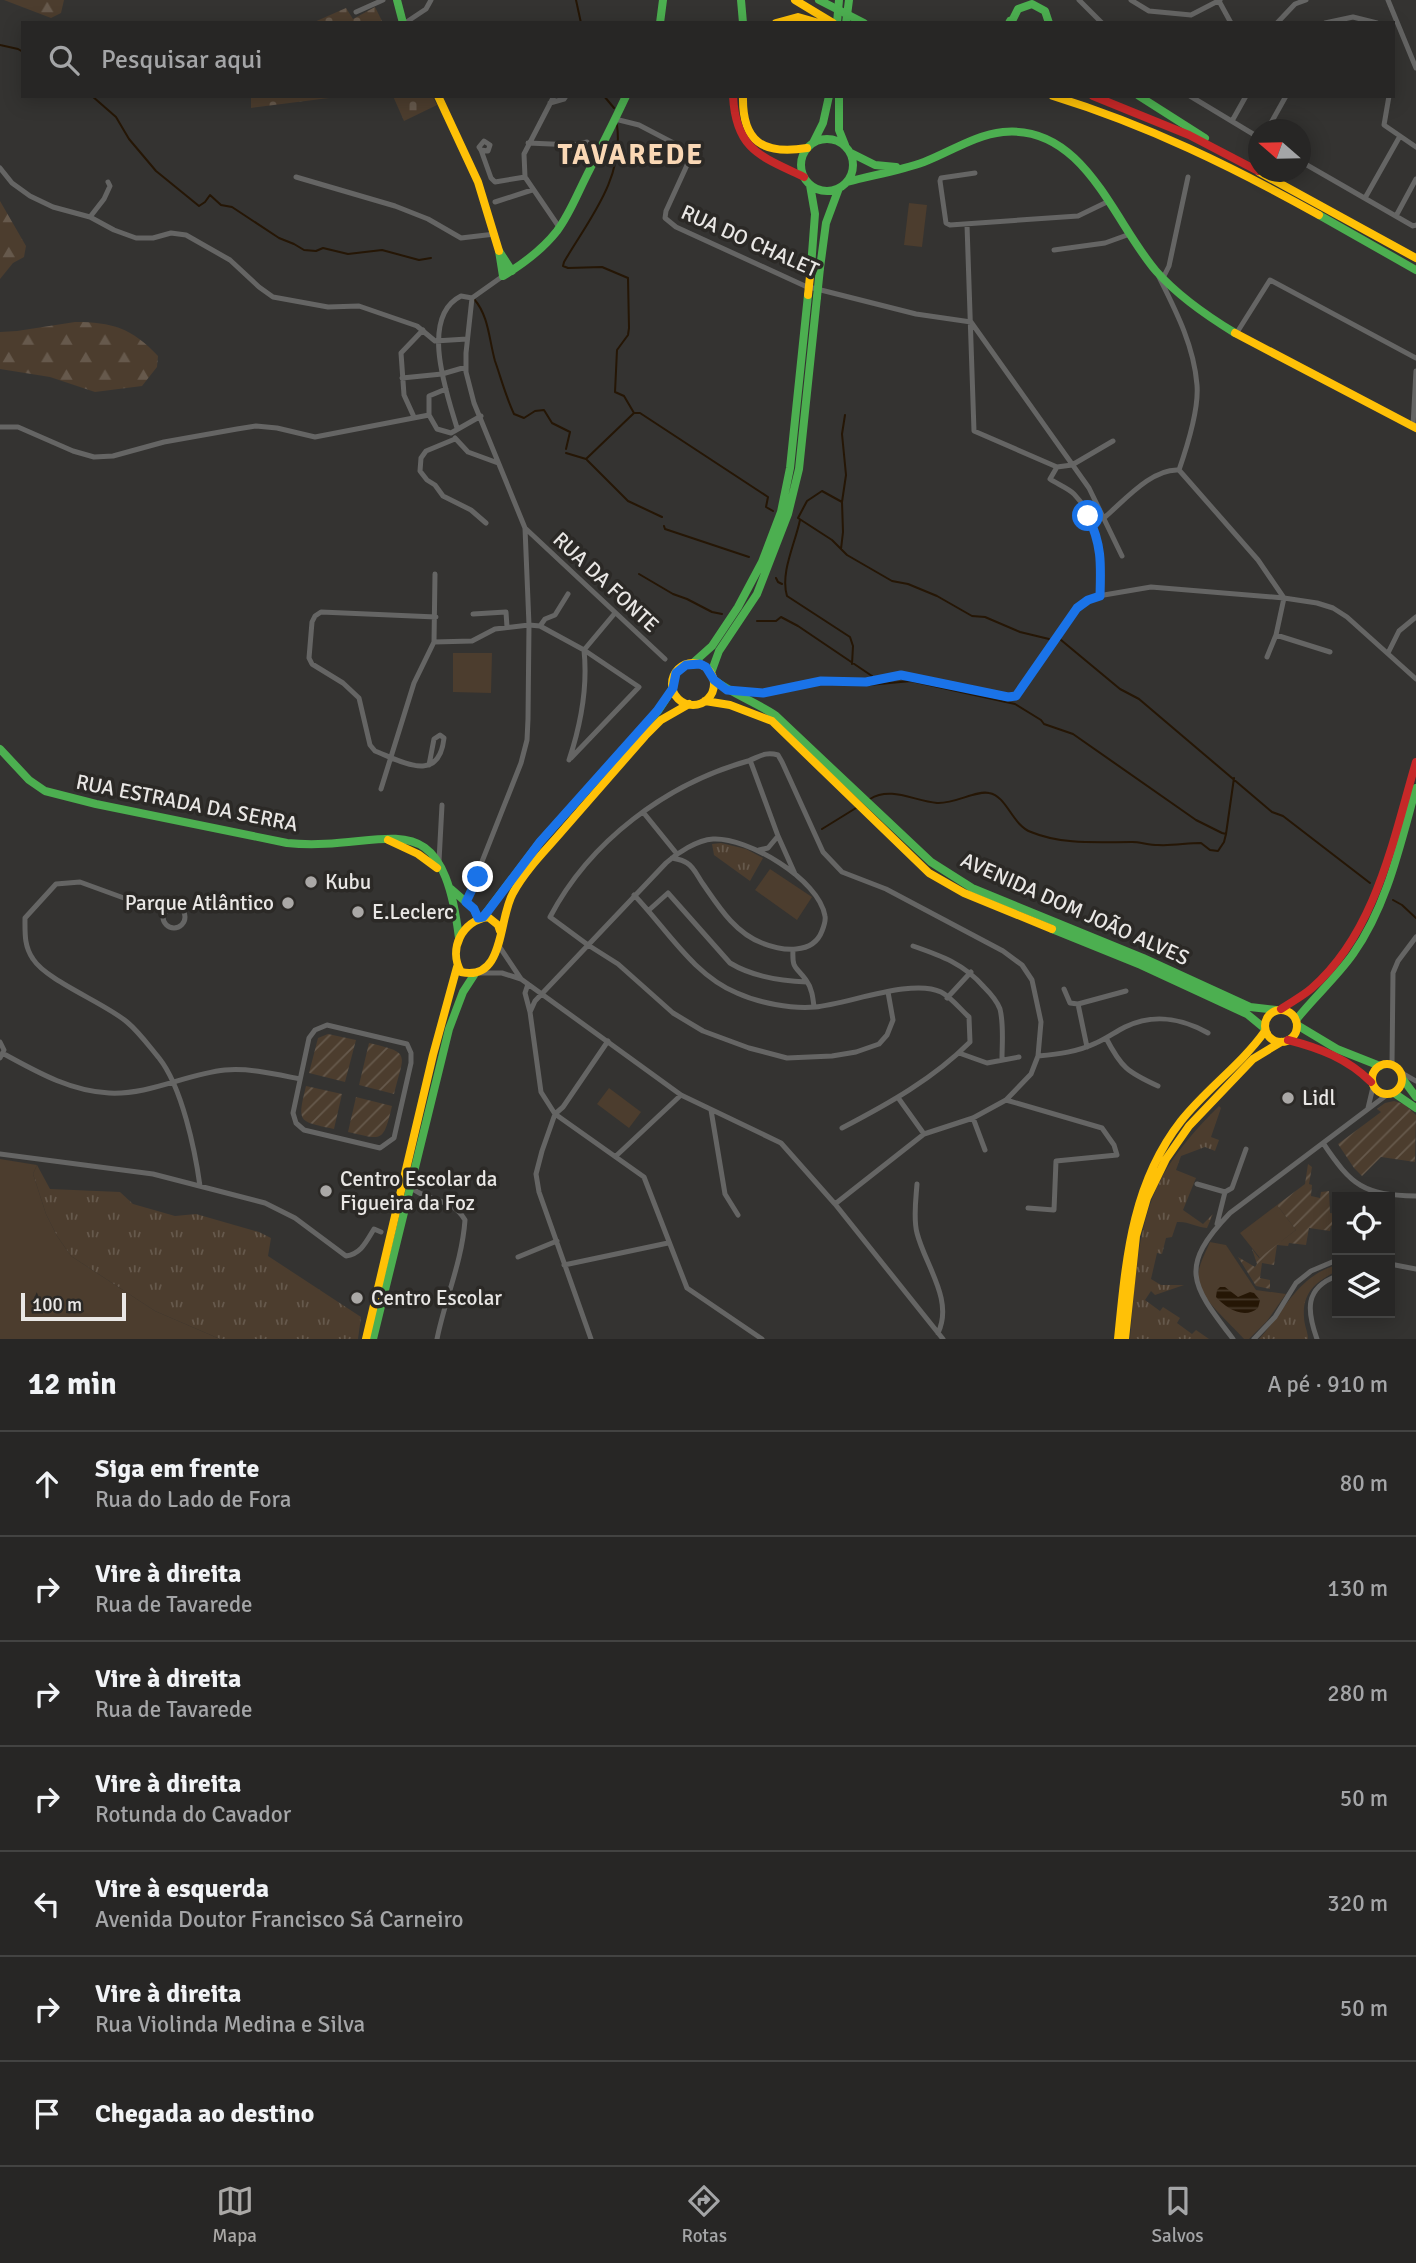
<!DOCTYPE html>
<html lang="pt">
<meta charset="utf-8">
<style>
body{margin:0;font-family:Signika,sans-serif;background:#2f2e2d;color:#f1f3f6}
.controls{position:absolute;right:21px;bottom:21px;display:grid;overflow:hidden;border-radius:0px;box-shadow:0 4px 18px #0003}
.controls button{width:63px;height:63px;display:grid;place-items:center;padding:0;border:0;border-bottom:2px solid #434342;background:#272625;color:#f1f3f6;font:35px sans-serif}
.compass{position:absolute;left:1248px;top:119px;width:63px;height:63px;border-radius:50%;background:#272625;box-shadow:0 4px 18px #0003;rotate:290deg}
.scale{position:absolute;left:21px;bottom:18px;width:105px;box-sizing:border-box;padding-left:7px;border:4px solid #e9e7e5;border-top:0;font-size:19px;line-height:24px;white-space:nowrap;color:#e9e7e5;-webkit-text-stroke:5px #2b2926;paint-order:stroke}
.stop{position:absolute;width:21px;height:21px;margin:-16px;border:5px solid #1a73e8;border-radius:50%;background:#fff}
.stop.end{background:#1a73e8;border-color:#fff;box-shadow:0 2px 7px #0008}
.list{margin:0;padding:0;list-style:none}
h2{display:flex;justify-content:space-between;align-items:center;height:91px;margin:0;padding:0 28px;font-size:30px}
h2 small{font-size:23px;font-weight:400;color:#a4a5a7}
.list li{display:grid;grid-template-columns:46px 1fr auto;gap:21px;align-items:center;box-sizing:border-box;height:105px;padding:0 28px;border-top:2px solid #434342}
.list b{display:block;font-size:26px;white-space:nowrap}
.list p{margin:0;font-size:23px;white-space:nowrap;color:#a4a5a7}
.list em{font-size:23px;font-style:normal;color:#a4a5a7}
.icon{flex:none;width:38px;height:38px;fill:none;stroke:currentColor;stroke-width:2;stroke-linecap:round;stroke-linejoin:round}
.map{position:relative;flex:none;width:1416px;height:1339px;overflow:hidden}
.search{position:absolute;background:#272625;box-shadow:0 4px 18px #0003;left:21px;right:21px;top:21px;height:77px;display:flex;align-items:center;gap:18px;box-sizing:border-box;padding:0 24px;border-radius:0px;color:#a4a5a7;font-size:26px}
.sheet{height:826px;background:#272625}
nav{display:flex;justify-content:space-around;align-items:center;box-sizing:border-box;height:98px;border-top:2px solid #434342;background:#272625;font-size:19px;color:#a4a5a7}
nav a{display:grid;justify-items:center;gap:4px}
nav .on{color:#aaa8a6}
.map>svg:first-child{display:block}
.grass{fill:url(#grass-tufts)}
.forest{fill:url(#forest-firs)}
.cemetery{fill:url(#cemetery-stones)}
.park{fill:#4c3d2e}
.garden{fill:url(#garden-furrows)}
.water{fill:url(#water-rules)}
.lines{fill:none;stroke-linecap:round;stroke-linejoin:round}
.stream{stroke:#251605;stroke-width:2}
.street{stroke:#656564;stroke-width:5}
.fast{stroke:#4caf50;stroke-width:8}
.slow{stroke:#ffc107;stroke-width:8}
.jam{stroke:#c62828;stroke-width:8}
.fast-bridge{stroke:#4caf50;stroke-width:8}
.slow-bridge{stroke:#ffc107;stroke-width:8}
.route{stroke:#1a73e8;stroke-width:9}
.poi-dot{fill:#aaa8a6;stroke:#2b2926;stroke-width:2.5}
.labels{text-anchor:middle;stroke-width:7;stroke-linejoin:round;paint-order:stroke}
.street-label{font-size:21px;fill:#e9e7e5;stroke:#2b2926}
.poi-label{font-size:21px;fill:#e9e7e5;stroke:#2b2926;text-anchor:start}
.district-label{font-size:28px;font-weight:bold;letter-spacing:2px;fill:#fad8b5;stroke:#2b2926}
</style>
<div class="map">
<svg width="1416" height="1339" viewBox="0 0 1416 1339">
<defs>
<pattern id="grass-tufts" width="24" height="20" patternUnits="userSpaceOnUse" patternTransform="scale(1.75)"><rect width="24" height="20" fill="#4c3d2e"/><path d="M3 7l-1-3M5 7V3M7 7l1-3M15 17l-1-3M17 17v-4M19 17l1-3" fill="none" stroke="#66594c"/></pattern>
<pattern id="forest-firs" width="22" height="20" patternUnits="userSpaceOnUse" patternTransform="scale(1.75)"><rect width="22" height="20" fill="#4c3d2e"/><path d="M5 1l3.5 6h-7zM16 11l3.5 6h-7z" fill="#66594c"/></pattern>
<pattern id="cemetery-stones" width="16" height="16" patternUnits="userSpaceOnUse" patternTransform="scale(1.75)"><rect width="16" height="16" fill="#4c3d2e"/><path d="M2 7V4a2 2 0 0 1 4 0v3zM10 15v-3a2 2 0 0 1 4 0v3z" fill="#66594c"/></pattern>
<pattern id="garden-furrows" width="10" height="10" patternUnits="userSpaceOnUse" patternTransform="scale(1.75)"><rect width="10" height="10" fill="#4c3d2e"/><path d="M-1 1l2-2M0 10L10 0M9 11l2-2" fill="none" stroke="#66594c"/></pattern>
<pattern id="water-rules" width="6" height="5" patternUnits="userSpaceOnUse" patternTransform="scale(1.75)"><rect width="6" height="5" fill="#251605"/><path d="M0 2.5h6" fill="none" stroke="#453829"/></pattern>
</defs>
<rect width="100%" height="100%" fill="#343331"/>
<path class="grass" d="M721,843L746,849L763,858L750,881L714,855L712,844Z
M1219,1106L1221,1108L1211,1137L1219,1140L1215,1151L1205,1147L1181,1156L1176,1170L1196,1178L1183,1210L1203,1224L1213,1214L1207,1228C1196,1227 1188,1221 1177,1222L1172,1237L1166,1238L1162,1254L1157,1253L1151,1279L1161,1285H1184L1155,1295L1151,1291L1145,1300L1160,1311L1163,1307L1180,1318L1177,1323L1192,1334L1196,1330L1209,1339H1130C1135,1286 1136,1225 1162,1177C1177,1150 1197,1128 1219,1106Z
M37,1165L50,1189L120,1192L133,1204L175,1216L196,1214L259,1232L271,1238L268,1256L361,1317L358,1339H220L155,1311L71,1256L57,1236L46,1214L33,1174Z
M1337,1265V1271C1317,1281 1302,1292 1304,1317C1304,1325 1308,1332 1308,1339H1259C1285,1311 1297,1276 1337,1265Z"/>
<path class="forest" d="M4,0H64L61,13L51,18Z
M0,201L26,246L24,257L13,263L0,279Z
M75,322C112,322 132,328 158,356L157,367L142,386L95,392L50,377L0,369V332L17,331Z"/>
<path class="cemetery" d="M375,7L383,23H312L346,8L353,19Z
M251,96H345L251,108Z
M393,96H432L437,105L404,121Z"/>
<path class="park" d="M909,203L927,205L922,247L904,245Z
M453,653H492L491,693L453,692Z
M770,869L812,897L797,920L755,890Z
M609,1088L641,1112L629,1128L597,1104Z
M0,1159L37,1165L33,1174L46,1214L57,1236L71,1256L155,1311L220,1339H0Z
M1277,1205L1296,1230L1260,1258L1240,1233Z
M1210,1242L1226,1245L1256,1290L1286,1294L1267,1321L1249,1339H1244C1232,1325 1200,1298 1198,1281C1197,1267 1205,1254 1210,1242Z"/>
<path class="garden" d="M328,1034L356,1040L345,1082L309,1073L318,1038Z
M369,1043C412,1053 404,1053 394,1094L359,1085Z
M306,1086L342,1094L334,1129C298,1121 297,1123 306,1086Z
M356,1097L392,1106C383,1143 383,1140 348,1132Z
M1394,1101L1404,1104L1416,1115L1415,1162L1381,1157L1362,1176L1354,1168L1338,1144L1381,1112L1377,1109L1385,1103Z
M1308,1164L1312,1167L1309,1184L1312,1185L1311,1196L1320,1198L1321,1192L1329,1191L1330,1213L1337,1214V1227L1331,1226L1330,1231L1309,1228L1306,1245L1289,1243L1288,1246L1277,1245L1274,1265L1262,1263L1260,1278L1270,1280V1289L1256,1286L1238,1257L1255,1267L1257,1264L1252,1249L1259,1258L1296,1230L1277,1205L1305,1184Z"/>
<path class="water" d="M1220,1287H1225L1238,1297L1250,1292L1254,1293L1260,1300L1258,1308C1244,1320 1226,1308 1216,1297L1217,1290Z"/>
<g class="lines">
<path class="stream" d="M576,0L581,23
M0,45L18,49L23,52
M92,96L116,117L129,139L156,171L199,206L205,202L210,195L221,205L232,207L279,238L294,244L304,250L316,251L323,248L348,254L382,250L419,260L431,258
M604,96L614,108
M617,125C624,179 589,219 564,262L563,266L568,268L602,267L628,278L629,328L628,335L617,350L615,392L624,396L634,413
M474,299C489,316 489,340 495,361C501,378 506,397 514,414L524,418L535,411L544,410L552,423L570,432L566,449
M566,453L586,459L634,413H640L768,497L766,507L773,511
M587,460L628,501L662,517
M842,502L822,491L807,501L798,518L832,540L847,555L892,581L908,584L937,596L972,616L985,617L1020,632L1049,639
M800,520C795,544 780,573 787,596L850,637L853,646L852,664
M664,526L665,529L749,557
M841,549L843,532L842,502L846,475L842,434L845,415
M639,574L673,594L687,599L712,612L722,614
M776,578L778,582L782,584
M757,621H776L781,617L798,626L872,676
M1061,640L1120,689L1139,699L1272,812L1283,816L1370,883
M869,685L911,681L1015,704L1041,720L1044,724L1073,734L1196,820L1222,833L1226,834L1234,778
M870,799C891,786 914,801 937,803C955,804 976,790 989,793C1007,796 1012,825 1031,832C1062,845 1098,842 1132,842C1140,842 1149,845 1158,845C1172,846 1187,843 1201,843L1210,850L1218,851L1224,842L1226,834
M822,829L856,808
M1393,900L1402,905L1416,918"/>
<path class="street" d="M1079,0L1102,23
M1131,0L1149,11L1191,15L1220,0
M1388,0L1416,68
M1219,1L1231,23
M356,12L383,0
M405,23L426,9L431,0
M1277,23L1295,4L1306,0
M1325,23L1353,17L1377,23
M554,96L524,154L525,177L559,227
M1190,96L1258,137
M1389,96L1384,125L1416,147
M550,103L564,99L566,96
M615,119L639,125L685,149L688,155V163L666,211L665,218L676,227L805,286L916,314L971,322
M1232,121L1246,96
M1267,130L1286,96
M528,143L574,145L587,142L591,147L586,152L574,145
M481,150L488,151L490,145L484,141L479,147L481,150L491,178L495,182L525,177
M1300,161L1413,226L1416,225
M0,168L12,183L30,196L53,207L90,217L114,230L136,238H153L171,233L186,235L230,260L259,287L273,297L328,307L359,306L417,326L435,341L467,339
M975,173L941,178L940,181L946,223L950,225L1078,216L1107,202
M296,177L395,206L428,219L461,238L495,234
M1365,198L1400,136
M495,202L532,190
M1396,216L1416,179
M90,217L104,199L110,186L108,182
M967,225L974,431L1057,467L1072,465L1113,441
M1054,250L1105,243L1130,234
M1159,277C1176,311 1194,346 1197,385C1199,409 1187,447 1179,470L1258,560L1284,598
M1163,278L1169,266L1188,177
M472,298L503,276
M971,322L1089,488L1122,556
M1236,334L1270,280L1416,358
M402,378L442,374L466,367
M446,389L429,396V415L437,429L451,433L481,416
M414,417L404,395L401,353L423,330
M1413,426L1416,371
M0,427H18L73,451L94,457L113,456L164,442L237,429L256,426L277,428L315,437L429,415
M457,428C447,394 419,317 461,296L472,298
M455,438L468,452L498,463
M455,439L426,451L421,458L420,471L427,480L435,485L443,496L471,510L486,523
M1057,467L1050,479C1057,484 1068,488 1074,494C1101,522 1101,559 1100,596
M1105,517C1124,501 1152,468 1179,470
M525,528L665,659
M473,614L506,612L507,627
M540,626L545,619L555,615L568,594
M1276,635L1330,652
M434,642L472,641L495,629L529,625L540,626L584,650C588,688 581,724 569,760
M1388,653L1399,631L1416,617
M1267,657L1276,635L1284,598
M736,691L763,693L821,681L866,682L901,675L1013,697L1020,692L1077,608L1098,596L1151,587L1284,598L1317,603L1333,608L1347,617L1416,679
M571,758L639,687L584,650L615,613
M750,760L778,836L795,874
M429,765L434,739L440,735L444,738C439,784 403,762 375,751L370,745L359,698L343,683L312,664L309,658L312,622L315,616L321,612L436,617
M381,789L414,683L434,642L435,574
M643,812L677,854
M759,850L768,848L778,836
M439,861L442,805
M634,895C666,928 693,975 737,993C759,1003 791,1009 815,1007C848,1004 912,978 941,992C951,997 961,1010 969,1017L970,1042C933,1079 888,1104 842,1128
M466,902L521,763L527,740L528,719L529,625L525,528L474,403L466,372V353L472,298
M163 917a11 11 0 1 1 22 0a11 11 0 1 1-22 0Z
M649,910L668,893L730,963C753,977 781,981 807,982
M165,913L80,882L56,884L25,918C25,933 24,946 33,959C47,981 105,1003 127,1022C139,1032 149,1046 159,1058C182,1087 195,1150 200,1186
M499,946L521,979
M913,946C942,956 964,964 984,987C990,993 997,1001 1000,1009C1004,1025 1002,1043 1002,1059
M793,950C792,970 796,966 806,980C812,988 813,998 814,1007
M480,973H502L521,979L681,1095L781,1143L835,1204L943,1339
M528,984L525,993L530,1012L535,1001L666,863C677,853 697,840 713,839C747,837 819,879 825,916C826,921 824,926 822,931C813,955 782,951 762,943C735,933 719,907 703,884C698,877 694,867 687,863C683,860 677,859 672,858
M1064,989L1070,1003L1078,1004
M947,998L971,972
M530,1012L541,1092L555,1114L644,1177L687,1288L762,1339
M327,1025L407,1044L411,1053V1063L394,1138L380,1148L304,1130L296,1123L293,1113L309,1038L315,1030Z
M1106,1038C1121,1067 1127,1072 1158,1086
M0,1042L4,1050L0,1058
M1087,1047L1078,1004L1126,991
M959,1053L987,1063L1019,1057
M4,1054C37,1072 70,1091 109,1093C150,1095 186,1074 225,1070C251,1068 275,1074 300,1079
M1038,1056C1059,1054 1077,1052 1096,1043C1106,1039 1115,1032 1125,1027C1154,1013 1181,1018 1208,1033
M1392,1065L1393,973L1398,961L1416,937
M1400,1072L1416,1081
M899,1099L924,1134
M1006,1100L1102,1128L1114,1145L1117,1155L1056,1161L1054,1210L1028,1208
M1368,1108L1373,1087
M711,1110L725,1194L738,1215
M973,1118L985,1150
M1323,1143C1352,1186 1363,1195 1416,1196
M0,1154L153,1174L265,1203L295,1218L346,1256C361,1254 366,1242 374,1229L381,1232
M616,1156L681,1095
M917,1184C916,1199 913,1218 917,1233C925,1265 954,1300 938,1333
M1197,1184L1225,1192
M410,1187C429,1203 452,1197 465,1220C462,1262 445,1299 437,1339
M835,1204L924,1134L973,1118L1006,1100L1031,1074L1038,1056L1041,1022L1032,980L1022,965L1003,951L886,889L842,872L823,852L782,762L778,755C765,751 759,757 748,761C666,784 590,841 550,917L588,945L618,964L673,1013L703,1031L749,1048L787,1058L832,1056L856,1052L879,1044L887,1035L893,1020L888,992
M1217,1224L1225,1192L1232,1188L1246,1149
M518,1257L557,1241
M1390,1264L1416,1269
M564,1265L668,1243
M591,1339L539,1192L536,1174L542,1151L555,1114L563,1107L608,1041
M1233,1339C1192,1285 1177,1268 1230,1213L1388,1094
M1254,1339L1275,1317L1296,1283L1311,1271L1337,1260
M1317,1339C1307,1311 1304,1288 1337,1276"/>
<path class="fast" d="M397,0L403,23
M741,0L743,23
M660,23L663,0
M837,23L839,0
M846,23L849,0
M1009,23L1010,21
M1011,23L1018,9L1032,4L1045,11L1049,23
M839,96V130L845,145
M1139,96L1205,138
M801 165a26 26 0 1 1 52 0a26 26 0 1 1-52 0Z
M813,143L823,123L829,96
M851,153L875,165L896,167
M847,182C873,175 899,171 924,162C950,152 975,135 1003,132C1084,124 1113,221 1156,271C1178,296 1207,316 1235,333
M810,185L815,214L811,267
M1319,215L1416,270
M820,268L826,223L839,188
M512,271L499,251L503,276C523,264 542,250 557,231C569,215 576,197 585,179C599,151 613,124 626,96
M693,663L712,646L738,607L762,562L781,512L790,468L808,295
M711,673L719,651L757,594L788,514L799,469L817,297
M714,680C733,694 755,702 775,715L931,862L972,888L1143,958L1250,1007L1276,1010
M0,749L29,780L45,791L96,804L287,843C387,853 441,792 459,938
M451,889L474,909L478,918
M483,917L540,842L658,711L673,688
M1052,929L1141,965L1247,1014L1264,1028
M1296,1020C1314,997 1336,978 1353,954C1387,906 1400,845 1416,788
M1297,1025L1337,1049L1380,1066
M1402,1078L1416,1097
M1394,1093L1416,1108
M373,1339L449,1029L463,992L474,975"/>
<path class="slow" d="M795,0L833,23
M776,23L798,17L819,23
M438,96L478,182L499,251
M743,96C742,142 763,155 807,148
M1053,96C1147,125 1233,167 1319,215
M1259,172L1416,258
M1235,333L1416,428
M672 684a21 21 0 1 1 42 0a21 21 0 1 1-42 0Z
M705,701L730,705L772,721L929,873L964,893L1052,929
M388,840L418,854L437,868
M500,931L498,925L488,917C462,921 448,949 461,972C505,982 498,919 513,893C526,869 546,850 563,830C591,798 618,767 645,736L661,720L689,704
M1265 1026a16 16 0 1 1 32 0a16 16 0 1 1-32 0Z
M1372 1079a15 15 0 1 1 30 0a15 15 0 1 1-30 0Z
M366,1339L433,1055L457,967
M1118,1339C1126,1261 1131,1185 1181,1121C1206,1089 1241,1065 1265,1031
M1125,1339L1136,1236L1147,1198L1166,1159L1189,1126L1253,1059L1281,1042"/>
<path class="jam" d="M733,96C736,150 760,156 804,177
M1093,96L1189,135L1258,171
M1281,1009C1291,1002 1303,996 1312,988C1376,932 1393,840 1416,762
M1288,1040C1320,1048 1348,1059 1371,1082"/>
<path class="fast-bridge" d="M819,0L864,23
M817,297L820,268"/>
<path class="slow-bridge" d="M808,295L811,267"/>
</g>
<g class="lines">
<path class="route" d="M478,877L466,902L474,909L478,918L483,917L488,911L540,842L657,711L673,688L676,673L686,665L700,664L706,667L714,680L727,690L763,693L821,681L866,682L901,675L1008,697L1016,696L1077,608L1088,600L1100,596C1101,564 1102,545 1088,516"/>
</g>
<g class="poi-dot">
<circle cx="311" cy="882" r="7"/>
<circle cx="288" cy="903" r="7"/>
<circle cx="358" cy="912" r="7"/>
<circle cx="1288" cy="1098" r="7"/>
<circle cx="326" cy="1191" r="7"/>
<circle cx="357" cy="1298" r="7"/>
</g>
<g class="labels">
<g class="street-label">
<text transform="translate(750 241) rotate(24)" y="7">RUA DO CHALET</text>
<text transform="translate(606 582) rotate(43)" y="7">RUA DA FONTE</text>
<text transform="translate(187 803) rotate(11)" y="7">RUA ESTRADA DA SERRA</text>
<text transform="translate(1075 909) rotate(24)" y="7">AVENIDA DOM JOÃO ALVES</text>
</g>
<g class="poi-label">
<text x="325" y="889">Kubu</text>
<text x="274" y="910" text-anchor="end">Parque Atlântico</text>
<text x="372" y="919">E.Leclerc</text>
<text x="1302" y="1105">Lidl</text>
<text x="340" y="1186">Centro Escolar da<tspan x="340" dy="24">Figueira da Foz</tspan></text>
<text x="371" y="1305">Centro Escolar</text>
</g>
<g class="district-label">
<text x="631" y="164">TAVAREDE</text>
</g>
</g>
</svg>
<div class="controls">
<button><svg class="icon" aria-label="locate" viewBox="0 0 24 24"><circle cx="12" cy="12" r="6"/><path d="M12 2v4M12 18v4M2 12h4M18 12h4"/></svg></button>
<button><svg class="icon" aria-label="layers" viewBox="0 0 24 24"><path d="M12 4l9 5-9 5-9-5zM3 14l9 5 9-5"/></svg></button>
</div>
<svg class="compass" viewBox="-18 -18 36 36"><path d="M0-13l5 13h-10z" fill="#e53935"/><path d="M0 13l5-13h-10z" fill="#a4a5a7"/></svg>
<div class="scale">100 m</div>
<div class="stop" style="left:1088px;top:516px"></div>
<div class="stop end" style="left:478px;top:877px"></div>
<div class="search"><svg class="icon" aria-label="search" viewBox="0 0 24 24"><circle cx="10" cy="10" r="6"/><path d="M15 15l6 6"/></svg>Pesquisar aqui</div>
</div>
<section class="sheet">
<h2>12 min<small>A pé · 910 m</small></h2>
<ul class="list">
<li><svg class="icon" aria-label="ahead" viewBox="0 0 24 24"><path d="M12 20V5M6 11l6-6 6 6"/></svg><div><b>Siga em frente</b><p>Rua do Lado de Fora</p></div><em>80 m</em></li>
<li><svg class="icon" aria-label="right" viewBox="0 0 24 24"><path d="M7 20v-9h11M14 6l5 5-5 5"/></svg><div><b>Vire à direita</b><p>Rua de Tavarede</p></div><em>130 m</em></li>
<li><svg class="icon" aria-label="right" viewBox="0 0 24 24"><path d="M7 20v-9h11M14 6l5 5-5 5"/></svg><div><b>Vire à direita</b><p>Rua de Tavarede</p></div><em>280 m</em></li>
<li><svg class="icon" aria-label="right" viewBox="0 0 24 24"><path d="M7 20v-9h11M14 6l5 5-5 5"/></svg><div><b>Vire à direita</b><p>Rotunda do Cavador</p></div><em>50 m</em></li>
<li><svg class="icon" aria-label="left" viewBox="0 0 24 24"><path d="M17 20v-9H6M10 6l-5 5 5 5"/></svg><div><b>Vire à esquerda</b><p>Avenida Doutor Francisco Sá Carneiro</p></div><em>320 m</em></li>
<li><svg class="icon" aria-label="right" viewBox="0 0 24 24"><path d="M7 20v-9h11M14 6l5 5-5 5"/></svg><div><b>Vire à direita</b><p>Rua Violinda Medina e Silva</p></div><em>50 m</em></li>
<li><svg class="icon" aria-label="arrive" viewBox="0 0 24 24"><path d="M6 21V4h12l-3 4 3 4H6"/></svg><div><b>Chegada ao destino</b></div></li>
</ul>
</section>
<nav>
<a class="on"><svg class="icon" aria-label="map" viewBox="0 0 24 24"><path d="M3 6l6-2 6 2 6-2v14l-6 2-6-2-6 2zM9 4v14M15 6v14"/></svg>Mapa</a>
<a><svg class="icon" aria-label="directions" viewBox="0 0 24 24"><path d="M12 3l9 9-9 9-9-9zM9 14v-3h6M13 9l2 2-2 2"/></svg>Rotas</a>
<a><svg class="icon" aria-label="saved" viewBox="0 0 24 24"><path d="M7 4h10v16l-5-4-5 4z"/></svg>Salvos</a>
</nav>
